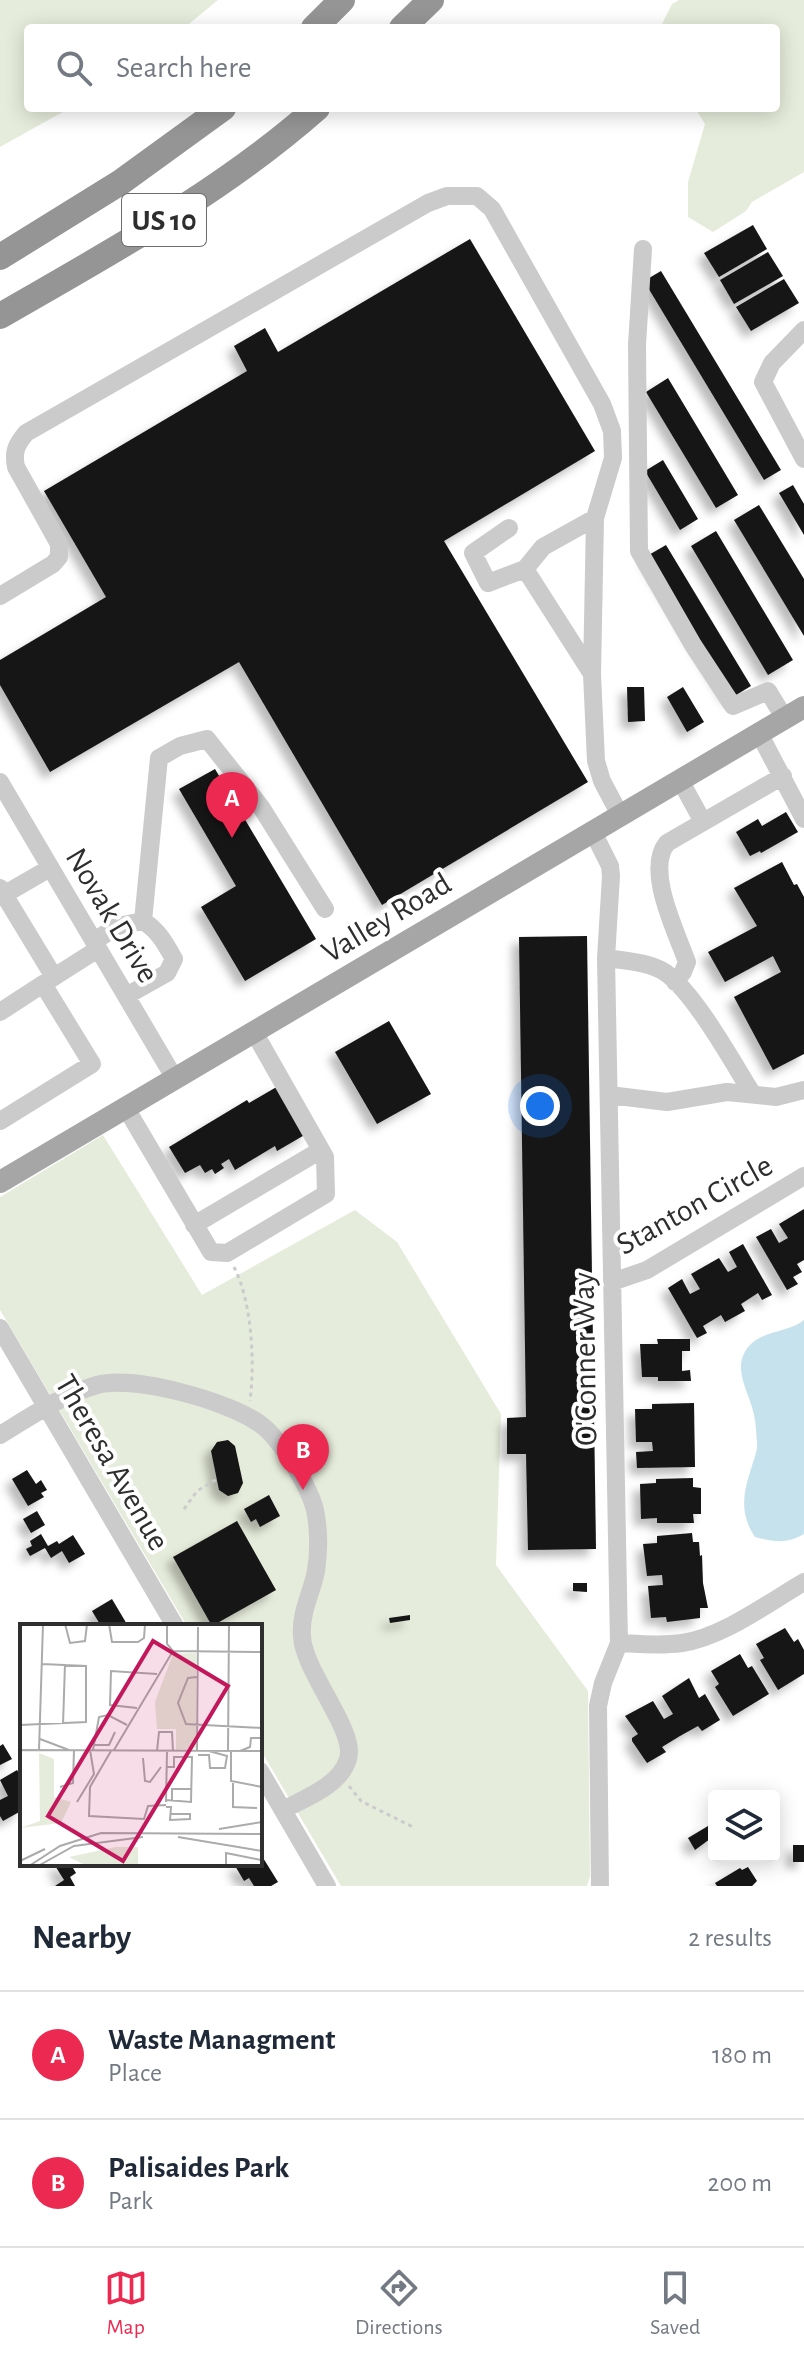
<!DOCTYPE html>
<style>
body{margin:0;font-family:"Alegreya Sans",sans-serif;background:#f2f2f3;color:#1f2937}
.controls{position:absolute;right:24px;bottom:24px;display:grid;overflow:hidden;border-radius:8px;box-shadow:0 4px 20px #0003}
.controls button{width:72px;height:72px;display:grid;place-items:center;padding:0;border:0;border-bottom:2px solid #e0e1e3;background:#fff;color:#1f2937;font:40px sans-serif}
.you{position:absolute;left:540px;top:1106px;width:28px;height:28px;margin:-20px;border:6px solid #fff;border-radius:50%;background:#1a73e8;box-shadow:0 0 0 12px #1a73e833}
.badge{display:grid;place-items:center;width:52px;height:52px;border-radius:50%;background:#ec2951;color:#fff;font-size:26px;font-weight:700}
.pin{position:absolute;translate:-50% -66px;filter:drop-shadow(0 2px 4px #0008)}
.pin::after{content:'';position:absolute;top:42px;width:28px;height:24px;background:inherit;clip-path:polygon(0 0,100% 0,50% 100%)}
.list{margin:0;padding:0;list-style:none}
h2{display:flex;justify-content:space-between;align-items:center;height:104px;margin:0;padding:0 32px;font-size:34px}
h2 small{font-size:26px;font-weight:400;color:#747a83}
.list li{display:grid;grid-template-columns:52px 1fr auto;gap:24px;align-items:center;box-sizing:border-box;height:128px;padding:0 32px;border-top:2px solid #e0e1e3}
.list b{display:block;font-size:30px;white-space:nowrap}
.list p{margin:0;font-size:26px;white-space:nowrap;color:#747a83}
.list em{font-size:26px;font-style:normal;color:#747a83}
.icon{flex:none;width:44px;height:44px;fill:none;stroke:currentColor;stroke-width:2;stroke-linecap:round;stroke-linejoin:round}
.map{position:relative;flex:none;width:804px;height:1886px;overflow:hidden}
.search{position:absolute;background:#fff;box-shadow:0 4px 20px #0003;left:24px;right:24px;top:24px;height:88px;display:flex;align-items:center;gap:20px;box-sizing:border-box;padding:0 28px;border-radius:8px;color:#747a83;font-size:30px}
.sheet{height:360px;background:#fff}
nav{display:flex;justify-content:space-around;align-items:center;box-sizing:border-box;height:112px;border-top:2px solid #e0e1e3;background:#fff;font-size:22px;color:#747a83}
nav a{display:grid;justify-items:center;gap:4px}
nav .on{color:#ec2951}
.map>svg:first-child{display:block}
.green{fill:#e6ecdb}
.water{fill:#c6e3ed}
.building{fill:#151515;filter:url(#shadow)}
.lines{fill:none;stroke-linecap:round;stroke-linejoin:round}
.path{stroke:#cbcbcb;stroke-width:3;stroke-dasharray:4 4;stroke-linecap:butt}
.minor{stroke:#cbcbcb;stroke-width:18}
.major{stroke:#a6a6a6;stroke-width:22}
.highway{stroke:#959595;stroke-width:26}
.labels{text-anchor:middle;stroke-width:8;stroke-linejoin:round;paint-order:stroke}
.shield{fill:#fff;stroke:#6d6d6d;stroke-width:2}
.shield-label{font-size:30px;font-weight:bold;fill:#2e2e2e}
.street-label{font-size:32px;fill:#2e2e2e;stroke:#fff}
.inset-road{fill:none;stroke:#ababab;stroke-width:2}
.view{fill:#c2185b;fill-opacity:0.15;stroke:#c2185b;stroke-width:4}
.inset-edge{fill:none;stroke:#2e2e2e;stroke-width:4}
</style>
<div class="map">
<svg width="804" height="1886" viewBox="0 0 804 1886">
<defs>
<filter id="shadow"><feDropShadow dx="-7" dy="7" stdDeviation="4" flood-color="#0004"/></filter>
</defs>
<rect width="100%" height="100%" fill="#fff"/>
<path class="green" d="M0,0H218L184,28H28V108H70L0,147Z
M679,0H804V172L752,202L746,211L713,232L688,217V182L705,124L695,108H776V28H660L672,4Z
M103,1135L202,1295L355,1210L397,1242L501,1414L496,1565L588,1691L590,1876L587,1886H341L260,1749V1626H187L0,1310V1197Z"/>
<path class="water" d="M804,1320V1534C787,1544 774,1542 755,1537C739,1513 743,1493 752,1466C754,1458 758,1451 757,1442C756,1432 756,1421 753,1411C748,1390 731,1367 749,1346C763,1330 788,1333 804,1320Z"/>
<path class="building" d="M753,225L767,249L719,277L704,253Z
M470,239L595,451L444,541L588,782L382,905L239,662L50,772L0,685V660L106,597L44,491L247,371L234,346L265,328L278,352Z
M768,252L783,276L734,304L720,280Z
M661,271L781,470L764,480L644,281Z
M784,279L799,303L751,331L736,307Z
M668,378L738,495L716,508L646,392Z
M663,460L698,519L680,530L645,471Z
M793,485L804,504V535L779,493Z
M759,505L804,579V636L734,520Z
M716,531L793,660L768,675L691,546Z
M666,545L751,686L731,698L647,556Z
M627,687H644L645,721L628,722Z
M683,687L704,722L687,732L667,697Z
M215,769L316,939L245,981L201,907L236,886L179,789Z
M786,812L798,832L761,853L760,851L750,856L736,832L758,819L762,826Z
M782,862L794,885L797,884L804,897V1054L773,1070L734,997L781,972L773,956L725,982L708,952L757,926L734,888Z
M587,936L596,1549L528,1550L526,1454H507V1418L526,1417L519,937Z
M389,1021L431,1094L377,1124L335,1052Z
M280,1085L308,1133L277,1151L275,1146L235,1170L229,1159L221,1164L224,1168L215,1174L212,1169L205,1173L200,1165L185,1173L169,1147L247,1100L249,1103Z
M804,1209V1260L797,1264L802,1272L793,1277L798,1284L787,1290L756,1237L771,1229L779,1243L788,1238L779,1224Z
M743,1244L772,1295L762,1300L758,1293L741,1304L745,1311L725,1322L721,1315L703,1326L707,1333L697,1338L668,1288L682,1279L690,1294L700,1289L691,1274L719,1258L728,1272L737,1267L729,1252Z
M657,1339H690V1351H682V1371L690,1370L691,1381H658V1377H642L640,1344H658Z
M694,1403L695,1467L637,1468L636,1452L653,1451L652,1442H636L635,1409H652V1404Z
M228,1440L235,1446L243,1483L238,1493L228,1496L219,1490L211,1451L217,1442Z
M27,1470L36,1484L41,1480L47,1490L41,1493L44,1497L28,1506L12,1479Z
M693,1478V1487L701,1488V1514H693L694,1523H657V1518L641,1519L640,1484L656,1483V1479Z
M269,1495L280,1516L260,1527L256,1519L251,1522L244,1509Z
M37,1511L45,1525L31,1533L23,1519Z
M237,1521L276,1590L212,1626L173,1557Z
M692,1533L693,1542H699L700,1556L702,1555L703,1583L708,1608H700V1618L667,1622L666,1617L651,1618L648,1586L663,1585L662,1575L647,1576L643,1544L657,1543V1536Z
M41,1534L48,1546L57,1541L59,1544L73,1535L85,1554L69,1563L62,1551L51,1558L45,1548L30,1556L26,1549L32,1546L30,1541Z
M573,1583H587V1592L573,1591Z
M112,1599L128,1626H101L92,1611Z
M410,1615V1620L390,1623L389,1618Z
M785,1628L794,1642L798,1639L804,1650V1674L778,1690L760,1660L764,1658L756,1644Z
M740,1654L748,1668L752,1666L769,1694L733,1716L715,1687L719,1684L711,1671Z
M689,1678L699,1698L705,1694L720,1720L702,1731L698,1726L680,1736L662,1747L666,1752L647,1763L632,1741V1738L638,1734L625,1716L653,1701L664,1719L673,1714L662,1696Z
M3,1744L12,1759L0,1765V1746Z
M17,1770L22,1778V1807L19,1808L21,1811L3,1821L0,1816V1800L8,1796L0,1780Z
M708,1826L714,1836L695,1850L688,1838Z
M793,1845H804V1862H793Z
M260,1853L278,1882L271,1886H254L249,1878L244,1881L234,1864H260Z
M54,1864H79L73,1868L76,1873L70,1877L75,1886H55L64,1880Z
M748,1867L757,1881L752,1886H717L715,1883L740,1868L742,1870Z"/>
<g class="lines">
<path class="path" d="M234,1267C252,1302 255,1362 250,1401
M184,1509L197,1491L217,1479
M349,1786L361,1801L415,1828"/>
<path class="minor" d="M643,249L637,345L639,551L693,645L733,706L768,691L785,719
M804,330L772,363L763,382L804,459
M509,528L473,553L488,583L525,569L543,547L595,518
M525,569L592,674
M0,596L53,564L59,557V544L16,467C13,452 16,445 26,433L428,203L447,196H477L492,209L602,404L612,431L613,458L595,518L592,674L596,761L602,781L620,815
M759,733L804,819
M680,780L703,822
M0,782L175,1079
M593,832L610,866L611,876L606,958L619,1643L603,1683L598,1706L600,1886
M0,888L54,977
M0,897L50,868
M143,921L159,758L180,746L207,739L261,807L325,909
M94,941L118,926L143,921C158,930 165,943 174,959L167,973L126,996
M606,958C625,961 650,962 666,973C695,994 732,1061 752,1093
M675,982L683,972L687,962C676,931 645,870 667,843L783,776
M0,1012L43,984
M609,1095L667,1102L727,1092L776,1097L804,1090
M126,1108L211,1252L227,1253L326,1194L325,1157L254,1032
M0,1121L92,1064L43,984L98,949
M194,1225L321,1150
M612,1282L647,1270L804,1176
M0,1328L175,1626
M0,1435C31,1416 62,1395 97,1385C134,1375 229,1401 260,1424C280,1438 309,1486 315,1510C319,1530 319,1551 316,1571C312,1592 300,1613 302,1636C303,1671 357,1731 348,1759C340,1786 305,1798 283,1810
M619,1643C640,1644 661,1646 682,1643C723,1637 768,1603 804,1582
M260,1771L327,1886"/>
<path class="major" d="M0,1182L804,707"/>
<path class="highway" d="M314,28L342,0
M402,28L431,0
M0,257L121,182L223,108
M0,316C109,253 222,192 317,108"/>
</g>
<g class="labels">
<rect class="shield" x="122" y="194" width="84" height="52" rx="6"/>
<g class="shield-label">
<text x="164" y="230">US 10</text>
</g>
<g class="street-label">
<text transform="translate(113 915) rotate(59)" y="11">Novak Drive</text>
<text transform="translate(386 917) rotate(-31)" y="11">Valley Road</text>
<text transform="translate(694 1204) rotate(-29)" y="11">Stanton Circle</text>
<text transform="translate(584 1359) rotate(-91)" y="11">O'Conner Way</text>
<text transform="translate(113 1462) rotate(60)" y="11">Theresa Avenue</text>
</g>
</g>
<g transform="translate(20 1624)">
<rect width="242" height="242" fill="#fff"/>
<path d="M176,29V124L156,126V105H137L135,78L153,30ZM19,129L34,135V173L51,178L41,199L0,204L20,197ZM96,223H118V242H67L49,233Z" fill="#e6ecdb"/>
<path class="inset-road" d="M45,0L50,19L65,17L67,0M89,0L92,18H118L124,14L125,0M147,0V20L153,27L242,28M177,53L168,54L158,79L166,100L242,104M117,84L90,81L91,47L137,50M0,101L66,98V42L22,40M43,101L45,40M20,115L49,126M73,121H89L95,108M0,126L242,127M19,126L23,0M73,126L79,93L88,91L107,101M94,126L153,27M91,127L70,163L69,192L124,195L128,182L146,181M137,127L139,108H152L153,127M177,127L178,3M208,127L209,0M211,127V157L242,163M220,127L230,123L231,114H242M178,131H189L190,144H205L207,132L189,127M123,134L125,157L130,158L141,143M213,159V183L237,184M40,163L53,159L54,126M0,175L1,126M146,176L171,178L172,133H154V143H147M152,176V165H171M57,178L74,150L70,126M146,178L147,127M146,183H151L150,196L170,195V190H151M199,205L242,198M158,213L242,227M0,237L25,225M9,242L40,222L81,209L242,210M18,242L54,222L123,213M206,242V229L241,236"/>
<path class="view" d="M133,17L208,62L103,237L28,192Z"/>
<rect width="242" height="242" class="inset-edge"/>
</g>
</svg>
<div class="controls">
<button><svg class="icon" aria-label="layers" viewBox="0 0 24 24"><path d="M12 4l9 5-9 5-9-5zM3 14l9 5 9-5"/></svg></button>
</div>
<div class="you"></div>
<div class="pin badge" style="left:232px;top:838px">A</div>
<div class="pin badge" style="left:303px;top:1490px">B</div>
<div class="search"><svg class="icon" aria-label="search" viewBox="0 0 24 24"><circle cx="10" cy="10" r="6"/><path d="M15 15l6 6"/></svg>Search here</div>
</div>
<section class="sheet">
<h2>Nearby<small>2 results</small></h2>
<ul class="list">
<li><span class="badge">A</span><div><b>Waste Managment</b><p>Place</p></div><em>180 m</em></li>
<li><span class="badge">B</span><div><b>Palisaides Park</b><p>Park</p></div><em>200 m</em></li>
</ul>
</section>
<nav>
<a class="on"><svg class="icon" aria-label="map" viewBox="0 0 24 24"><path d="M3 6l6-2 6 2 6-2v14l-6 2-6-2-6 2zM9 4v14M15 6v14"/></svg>Map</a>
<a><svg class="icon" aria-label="directions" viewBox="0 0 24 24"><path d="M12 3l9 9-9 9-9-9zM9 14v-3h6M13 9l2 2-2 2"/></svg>Directions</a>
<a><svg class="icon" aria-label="saved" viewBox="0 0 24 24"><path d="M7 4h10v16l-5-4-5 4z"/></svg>Saved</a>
</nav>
